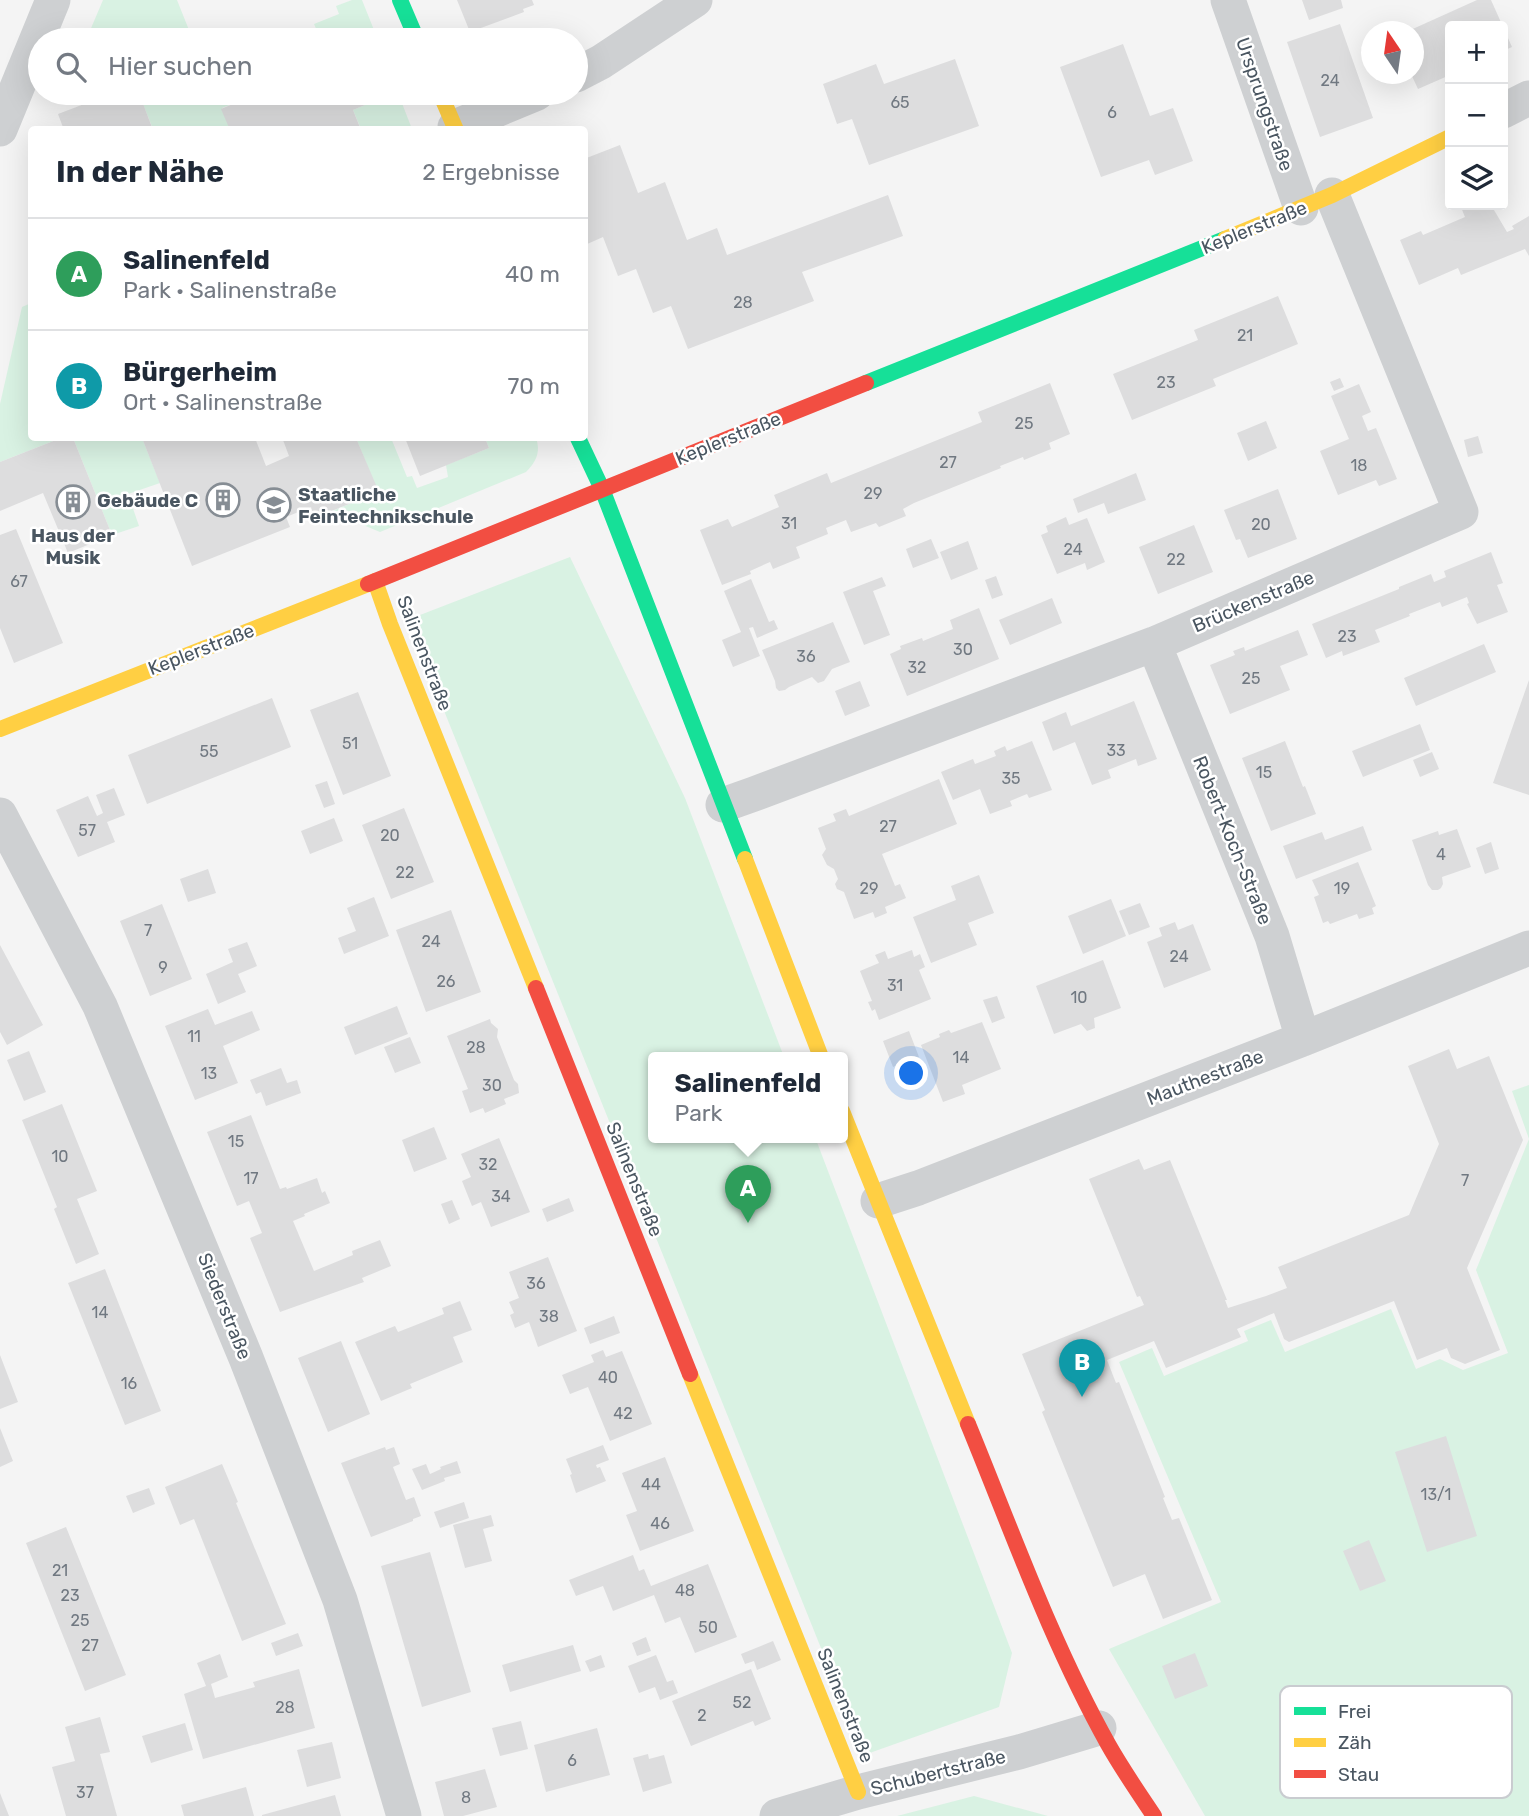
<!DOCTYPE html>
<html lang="de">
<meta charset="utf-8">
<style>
body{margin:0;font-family:Rubik,sans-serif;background:#f6f6f7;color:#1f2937}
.controls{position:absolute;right:21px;top:21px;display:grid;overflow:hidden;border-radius:7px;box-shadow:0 7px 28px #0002}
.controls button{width:63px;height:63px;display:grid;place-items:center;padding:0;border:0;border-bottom:2px solid #e0e1e3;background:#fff;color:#1f2937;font:35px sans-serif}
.compass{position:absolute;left:1361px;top:21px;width:63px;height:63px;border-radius:50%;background:#fff;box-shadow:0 7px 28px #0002;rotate:347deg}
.you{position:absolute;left:912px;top:1074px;width:24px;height:24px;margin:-18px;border:5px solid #fff;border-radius:50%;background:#1a73e8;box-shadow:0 0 0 10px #1a73e833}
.badge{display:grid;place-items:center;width:46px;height:46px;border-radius:50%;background:#b45309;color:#fff;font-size:23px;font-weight:700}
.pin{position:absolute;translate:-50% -58px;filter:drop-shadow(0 2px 4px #0008)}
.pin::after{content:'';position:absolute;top:37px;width:24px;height:21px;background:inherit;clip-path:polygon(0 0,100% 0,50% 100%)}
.popup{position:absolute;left:648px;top:1052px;width:200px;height:91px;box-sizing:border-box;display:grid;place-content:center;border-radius:7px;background:#fff;filter:drop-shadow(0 2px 5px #0005);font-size:23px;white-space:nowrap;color:#747a83}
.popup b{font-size:26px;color:#1f2937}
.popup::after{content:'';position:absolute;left:50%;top:100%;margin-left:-14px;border:14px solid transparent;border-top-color:#fff}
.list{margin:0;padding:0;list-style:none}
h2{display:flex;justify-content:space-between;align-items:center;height:91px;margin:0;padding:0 28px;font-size:30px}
h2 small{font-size:23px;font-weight:400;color:#747a83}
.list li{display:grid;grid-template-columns:46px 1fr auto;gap:21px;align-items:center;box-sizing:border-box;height:112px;padding:0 28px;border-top:2px solid #e0e1e3}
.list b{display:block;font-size:26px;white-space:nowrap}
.list p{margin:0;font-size:23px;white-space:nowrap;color:#747a83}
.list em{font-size:23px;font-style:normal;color:#747a83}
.icon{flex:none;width:38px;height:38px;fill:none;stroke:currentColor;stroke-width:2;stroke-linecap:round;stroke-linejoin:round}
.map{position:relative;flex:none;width:1529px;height:1816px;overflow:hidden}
.search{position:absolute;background:#fff;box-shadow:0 7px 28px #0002;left:28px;top:28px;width:560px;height:77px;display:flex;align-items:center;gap:18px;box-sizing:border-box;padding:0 24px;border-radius:38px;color:#747a83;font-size:26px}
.panel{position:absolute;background:#fff;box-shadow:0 7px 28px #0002;left:28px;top:126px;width:560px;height:315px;border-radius:7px}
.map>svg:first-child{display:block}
.green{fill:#d9f2e3}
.building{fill:#ddddde}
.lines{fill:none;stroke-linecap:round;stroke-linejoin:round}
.street{stroke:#ced0d2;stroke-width:35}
.fast{stroke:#16e098;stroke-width:16}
.slow{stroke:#ffcf43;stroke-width:16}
.jam{stroke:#f24e42;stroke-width:16}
.labels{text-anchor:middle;stroke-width:5;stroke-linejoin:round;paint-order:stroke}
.number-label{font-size:16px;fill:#707881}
.street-label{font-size:19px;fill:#4a5661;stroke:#fff}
.poi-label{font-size:19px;font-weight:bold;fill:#4a5661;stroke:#fff;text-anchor:start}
.key{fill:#fff;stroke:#c9ccd0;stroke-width:2}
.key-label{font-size:19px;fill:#4a5661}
</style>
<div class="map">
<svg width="1529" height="1816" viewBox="0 0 1529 1816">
<rect width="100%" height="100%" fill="#f4f4f4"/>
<path class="green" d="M103,0H177L193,40H86Z
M352,0H362L378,40H321L314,24L339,14L336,6Z
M171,93H214L218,103L244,93H259L222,108L230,129H153L143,104Z
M360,93H398L412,129H361L353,110L365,105Z
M31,303L32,438H61L0,462V404L22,307Z
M73,438H142L160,483L128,494L139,526L112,535Z
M356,438H391L407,477L412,476L417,488L448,477L446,465L489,448L485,438H536C541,452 536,462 526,472L380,532L346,518L334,523L330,512L378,492Z
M570,557L685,798L784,1057H654V1137H815L1012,1653L999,1707L864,1755L416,641L420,615Z
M1529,1085V1816H1205L1109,1649L1221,1602L1119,1362L1152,1348L1164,1376L1248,1341L1244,1331L1271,1320L1285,1352L1391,1309L1416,1369L1440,1359L1463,1370L1508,1353L1476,1270L1529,1139L1512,1091Z
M974,1796L1048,1816H897Z"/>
<path class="building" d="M457,0H532L534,5L523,9L524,12L470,32Z
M1302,0H1341L1343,8L1309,20Z
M1477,0H1491L1512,47L1503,51V26H1450V75L1418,89L1411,74H1414V32H1406Z
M1340,24L1373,118L1320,137L1287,42Z
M1123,44L1150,116L1173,108L1193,161L1155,175L1149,160L1101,177L1060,67Z
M955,59L979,126L869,165L852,119L837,124L823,84L876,64L884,84Z
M113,93H139L153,130H64L58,114Z
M259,93H360L365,105L353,110L361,130H230L221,109Z
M620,145L638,193L665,182L687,240L717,228L727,255L888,195L903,236L802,272L814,301L688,349L671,306L653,313L636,269L618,276L603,237L585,245L584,243V159Z
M1460,205H1491L1507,232L1514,229L1512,226L1529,216V256L1525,249L1461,275L1458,268L1419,285L1400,240L1421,231L1423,235L1465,217Z
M1278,296L1298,344L1213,379L1216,386L1132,420L1113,374L1198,340L1194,330Z
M1340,378L1344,387L1334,391L1330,382Z
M1050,383L1070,434L1049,443L1051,449L1024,460L1023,457L1000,466L1001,468L914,503L903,509L906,516L879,527L876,523L851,532L846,520L826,528L828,534L796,547L800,558L773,569L770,562L750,571L751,574L722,585L700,530L728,519L732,527L779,507L774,495L827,473L831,483L982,422L978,412Z
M1359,384L1371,412L1362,416L1368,431L1376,428L1397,479L1379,486L1376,480L1338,495L1320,451L1349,439L1331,396Z
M1266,421L1277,448L1248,461L1237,433Z
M1478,436L1483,453L1468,457L1464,440Z
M61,438H73L112,535L68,553L43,493L0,511V462Z
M142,438H255L266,466L289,456L283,440L289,438H356L379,492L314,518L311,507L286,517L290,527L192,566Z
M405,438H485L489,448L420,476Z
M1136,473L1146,500L1108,514L1104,503L1078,513L1073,499Z
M1278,489L1297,539L1248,558L1240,539L1236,540L1224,510Z
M1066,517L1069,525L1087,518L1105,562L1087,570L1085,563L1057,574L1041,535L1048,532L1046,526Z
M1194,525L1213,572L1158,594L1139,547Z
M16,529L63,643L14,663L0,628V535Z
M931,539L939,558L913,568L906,549Z
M968,541L978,569L951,580L940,552Z
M1491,552L1503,583L1497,585L1508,612L1477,624L1467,604L1469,603L1467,597L1442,607L1440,602L1409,614L1410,616L1375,630L1380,642L1343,656L1342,651L1326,658L1312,624L1399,589V587L1431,574L1434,582L1446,577L1444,571Z
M996,576L1003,595L992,599L985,580Z
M882,577L886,586L873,591L890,635L864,645L843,592Z
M751,579L769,622L774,620L778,629L757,638L753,627L749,628L760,656L733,667L722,640L741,632L724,591Z
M1052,598L1062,623L1010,645L999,620Z
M979,608L999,659L907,696L890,654L901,649L900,646L922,638L923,641L953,629L950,620Z
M833,622L850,662L832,669L824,681L818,683L812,677L789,687L785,690L779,691L776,688L775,681L762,650Z
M1298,630L1308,655L1280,666L1290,690L1230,714L1210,665L1235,655L1233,651L1244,647L1245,651Z
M1484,644L1496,672L1416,706L1404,678Z
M1529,680V795L1493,783Z
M860,681L870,706L845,716L835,691Z
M358,692L391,776L343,795L310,710Z
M272,698L291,747L147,804L128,755Z
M1134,701L1157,759L1138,766L1136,759L1108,770L1111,778L1092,785L1075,742L1053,751L1042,722L1066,712L1071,726Z
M1420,724L1430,750L1363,777L1352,751Z
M1032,741L1052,790L1029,798L1027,794L1010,801L1012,806L990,814L980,789L953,800L941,772L973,759L975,764L996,756L994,751L1005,746L1007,751Z
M1285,741L1303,787L1305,786L1316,814L1271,831L1242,758Z
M1432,752L1439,769L1420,777L1413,760Z
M939,779L957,824L882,854L895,886L900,884L906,898L885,907L887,913L875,918L873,912L854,919L844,892L837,889L835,884L838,879L834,869L827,865L822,855L826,849L818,828L836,821L833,814L846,809L849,816Z
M327,781L335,804L324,808L315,785Z
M114,788L125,815L107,822L115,842L78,857L56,810L88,796L97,816L103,813L96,795Z
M404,808L434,882L391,899L362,825Z
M334,818L343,841L310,854L301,831Z
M1363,826L1372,850L1296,879L1283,846L1322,832L1325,840Z
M1457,829L1471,867L1442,877L1443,884L1441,888L1438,890H1432L1428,885L1412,840L1438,831L1439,835Z
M1491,842L1499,869L1485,874L1476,848Z
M1358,862L1376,906L1372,908L1374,914L1359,919L1357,914L1330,924L1328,921L1323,923L1314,897L1319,895L1312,880Z
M208,869L216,893L188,902L180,879Z
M979,875L994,913L968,923L977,945L931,963L913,917L956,900L951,886Z
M374,897L389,936L344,954L338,938L356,931L347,908Z
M1111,899L1126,936L1083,954L1068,916Z
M1140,903L1150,927L1129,935L1119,911Z
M162,904L192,979L150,996L120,921Z
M451,910L481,992L426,1012L396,930Z
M1175,922L1178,930L1193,924L1211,970L1164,988L1147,942L1162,936L1159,928Z
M247,942L257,966L238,974L246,992L218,1004L206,974L233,962L228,949Z
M0,945L43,1025L7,1045L0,1032Z
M912,950L914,957L920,954L925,967L919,970L931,999L879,1020L875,1009L872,1011L868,1002L872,1001L860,971L879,963L875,955L885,951L888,959Z
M1103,960L1121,1008L1094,1018L1095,1028L1087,1031L1081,1024L1054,1034L1036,986Z
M997,996L1005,1018L992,1023L983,1000Z
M397,1006L408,1034L355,1055L344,1027Z
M208,1009L215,1025L252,1011L260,1030L223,1046L238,1083L195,1100L165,1026Z
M490,1019L491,1023L498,1029L497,1037L514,1080L518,1084L519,1093L504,1099L506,1104L485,1113L483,1108L470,1113L462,1091L468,1089L447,1036Z
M982,1022L1001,1069L962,1085L965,1094L943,1102L921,1045L940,1037L939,1034L949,1030L951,1033Z
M909,1031L919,1057L893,1067L883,1041Z
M410,1037L421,1063L395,1073L384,1047Z
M1449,1049L1457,1069L1489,1056L1523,1140L1467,1268L1500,1350L1465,1364L1451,1358L1447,1348L1417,1360L1394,1301L1289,1342L1284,1339L1274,1313L1237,1329L1241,1337L1166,1368L1154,1341L1107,1360L1116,1383L1119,1382L1165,1497L1163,1498L1172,1520L1179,1518L1212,1600L1163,1619L1145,1574L1113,1587L1042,1412L1045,1410L1022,1354L1144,1305L1140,1296L1137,1297L1089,1179L1139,1159L1144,1170L1170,1160L1227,1300H1225L1228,1308L1266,1296L1287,1288L1278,1267L1409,1215L1439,1144L1408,1066Z
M29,1051L46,1092L24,1101L7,1060Z
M281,1068L287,1083L297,1080L301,1093L266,1106L261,1092L256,1094L250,1080Z
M62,1104L97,1191L77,1199L99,1254L76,1264L54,1209L57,1207L22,1120Z
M251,1115L280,1189L286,1187L287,1189L317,1178L322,1193L325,1191L330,1203L304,1214L305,1216L293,1221L314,1271L353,1255L352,1251L380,1240L391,1266L362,1278L364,1282L280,1312L250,1238L262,1233L249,1201L237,1206L207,1132Z
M434,1127L447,1159L414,1172L402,1140Z
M499,1138L530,1212L491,1227L481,1202L472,1206L462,1181L471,1177L461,1154Z
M569,1198L574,1211L547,1222L542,1209Z
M452,1200L460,1219L449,1224L441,1204Z
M548,1257L577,1331L538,1347L529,1322L515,1328L510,1315L514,1313L509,1302L519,1298L509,1272Z
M105,1269L161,1411L125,1425L68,1283Z
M460,1301L472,1330L453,1337L463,1362L410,1384L412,1388L381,1401L355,1342L395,1326L398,1332L444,1314L442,1308Z
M614,1316L620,1333L590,1344L584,1328Z
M341,1341L370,1414L328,1432L298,1358Z
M603,1350L606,1357L622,1351L652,1424L610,1441L588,1387L570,1394L562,1375L594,1362L591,1355Z
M0,1355L18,1402L0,1409Z
M0,1428L13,1461L0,1467Z
M1446,1436L1477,1536L1427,1552L1395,1452Z
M603,1445L609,1460L596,1465L597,1468L600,1467L606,1481L576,1493L570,1475L572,1474L566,1459Z
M385,1447L386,1450L394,1447L400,1464L393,1467L406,1500L414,1497L421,1516L413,1519V1521L371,1537L341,1463Z
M665,1457L694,1531L640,1551L626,1515L637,1511L622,1473Z
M457,1461L461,1473L444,1478L445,1481L422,1490L412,1469L426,1464L430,1474L441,1469L440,1467Z
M222,1464L238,1502L236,1503L286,1624L242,1641L194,1519L180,1525L165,1487Z
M149,1488L155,1504L133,1513L126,1496Z
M464,1502L469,1518L440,1528L434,1512Z
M491,1515L494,1526L483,1529L492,1561L465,1568L453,1525Z
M66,1527L126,1675L85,1691L26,1543Z
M1369,1540L1386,1581L1360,1591L1343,1551Z
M430,1552L471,1692L422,1707L381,1566Z
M633,1555L639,1571L644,1569L651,1586L708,1564L737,1637L695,1653L680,1617L665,1623L654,1595L613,1611L603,1586L576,1596L569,1580Z
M298,1633L303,1646L276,1656L271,1643Z
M646,1637L651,1651L637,1656L632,1643Z
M773,1641L781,1660L757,1670L754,1661L745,1664L741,1654Z
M573,1645L581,1671L510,1692L502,1665Z
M1195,1653L1208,1686L1175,1699L1162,1666Z
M220,1654L228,1677L211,1684L215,1698L255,1687L253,1682L299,1669L315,1728L203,1759L184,1694L206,1686L197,1663Z
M601,1655L605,1667L590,1672L585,1661Z
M656,1655L667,1682L673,1680L678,1693L660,1700L655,1687L639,1693L628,1666Z
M751,1669L771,1719L755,1726L753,1721L691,1746L672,1701Z
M100,1717L110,1752L100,1754L117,1816H66L52,1767L75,1761L65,1727Z
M521,1721L528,1749L500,1756L492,1728Z
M185,1723L193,1750L151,1763L142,1736Z
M597,1728L610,1775L546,1792L534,1745Z
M332,1742L341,1778L307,1787L297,1750Z
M648,1754L649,1759L664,1755L672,1783L643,1792L633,1758Z
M485,1769L497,1807L463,1816H444L435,1782Z
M246,1787L254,1816H184L181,1805Z
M0,1793L9,1816H0Z
M335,1795L341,1816H262V1815Z"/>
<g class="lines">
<path class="street" d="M1228,0L1301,208
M576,75L601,62L695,0
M1503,111L1529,98
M455,127L537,93
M0,129L53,0
M1154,644L1272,936L1303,1039
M723,805L754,794L1154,644L1461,512L1332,195
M0,815L100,1006L246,1358L340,1600L404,1816
M878,1201L918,1188L1303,1039L1529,948
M777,1816L858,1792L1019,1752L1099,1728"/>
<path class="fast" d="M400,0L417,40
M866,383L1225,239
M578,438L602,489L745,859"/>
<path class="slow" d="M440,93L456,130
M1225,239L1332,195L1450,137
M375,581L390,624L536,988
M0,729L368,584
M745,859L821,1057
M842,1111L968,1424
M690,1374L858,1792"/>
<path class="jam" d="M368,584L866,383
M536,988L690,1374
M968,1424C1012,1531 1051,1642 1108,1744C1122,1769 1138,1792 1154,1816"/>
</g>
<defs>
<symbol id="building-ring" viewBox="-11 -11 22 22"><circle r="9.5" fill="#fff" stroke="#868d94" stroke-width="1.5"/><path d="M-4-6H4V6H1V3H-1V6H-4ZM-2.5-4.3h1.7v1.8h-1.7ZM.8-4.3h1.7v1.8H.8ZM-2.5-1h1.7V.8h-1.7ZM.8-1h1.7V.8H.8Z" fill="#868d94"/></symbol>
<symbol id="university-ring" viewBox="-11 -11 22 22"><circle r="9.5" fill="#fff" stroke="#868d94" stroke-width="1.5"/><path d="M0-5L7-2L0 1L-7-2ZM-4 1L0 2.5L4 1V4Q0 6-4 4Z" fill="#868d94"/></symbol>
</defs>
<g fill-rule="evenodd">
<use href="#building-ring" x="204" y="481" width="38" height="38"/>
<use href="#building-ring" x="54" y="483" width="38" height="38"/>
<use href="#university-ring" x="255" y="486" width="38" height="38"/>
</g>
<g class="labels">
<g class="number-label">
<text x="1330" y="86">24</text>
<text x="900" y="108">65</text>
<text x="1112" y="118">6</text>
<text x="743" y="308">28</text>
<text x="1245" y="341">21</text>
<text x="1166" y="388">23</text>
<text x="1024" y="429">25</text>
<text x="948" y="468">27</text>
<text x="1359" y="471">18</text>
<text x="873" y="499">29</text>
<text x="789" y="529">31</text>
<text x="1261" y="530">20</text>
<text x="1073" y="555">24</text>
<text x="1176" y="565">22</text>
<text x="19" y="587">67</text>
<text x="1347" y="642">23</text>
<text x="963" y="655">30</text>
<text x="806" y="662">36</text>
<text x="917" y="673">32</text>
<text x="1251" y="684">25</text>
<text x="350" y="749">51</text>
<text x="1116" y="756">33</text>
<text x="209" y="757">55</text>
<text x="1264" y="778">15</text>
<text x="1011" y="784">35</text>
<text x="888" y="832">27</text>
<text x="87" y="836">57</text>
<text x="390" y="841">20</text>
<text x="1441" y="860">4</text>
<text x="405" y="878">22</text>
<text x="869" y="894">29</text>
<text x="1342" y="894">19</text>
<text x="148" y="936">7</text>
<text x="431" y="947">24</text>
<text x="1179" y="962">24</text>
<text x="163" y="973">9</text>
<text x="446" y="987">26</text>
<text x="895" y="991">31</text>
<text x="1079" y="1003">10</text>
<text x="194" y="1042">11</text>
<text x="476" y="1053">28</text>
<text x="961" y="1063">14</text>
<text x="209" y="1079">13</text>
<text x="492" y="1091">30</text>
<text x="236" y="1147">15</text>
<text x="60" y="1162">10</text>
<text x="488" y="1170">32</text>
<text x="251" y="1184">17</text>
<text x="1465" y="1186">7</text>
<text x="501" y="1202">34</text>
<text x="536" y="1289">36</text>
<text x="100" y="1318">14</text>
<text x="549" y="1322">38</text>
<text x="608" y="1383">40</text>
<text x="129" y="1389">16</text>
<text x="623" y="1419">42</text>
<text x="651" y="1490">44</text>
<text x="1436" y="1500">13/1</text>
<text x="660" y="1529">46</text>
<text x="60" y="1576">21</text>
<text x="685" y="1596">48</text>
<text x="70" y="1601">23</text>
<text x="80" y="1626">25</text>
<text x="708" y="1633">50</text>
<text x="90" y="1651">27</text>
<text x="742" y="1708">52</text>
<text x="285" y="1713">28</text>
<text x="702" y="1721">2</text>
<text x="572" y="1766">6</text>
<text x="85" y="1798">37</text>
<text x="466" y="1803">8</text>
</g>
<g class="street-label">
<text transform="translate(1265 104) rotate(71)" y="7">Ursprungstraße</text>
<text transform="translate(1254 227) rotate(-22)" y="7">Keplerstraße</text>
<text transform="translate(728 438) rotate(-22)" y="7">Keplerstraße</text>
<text transform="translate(1253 601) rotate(-23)" y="7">Brückenstraße</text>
<text transform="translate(201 649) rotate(-21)" y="7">Keplerstraße</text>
<text transform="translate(425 653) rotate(69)" y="7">Salinenstraße</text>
<text transform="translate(1233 840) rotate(68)" y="7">Robert-Koch-Straße</text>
<text transform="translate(1205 1077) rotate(-21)" y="7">Mauthestraße</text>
<text transform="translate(635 1179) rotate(68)" y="7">Salinenstraße</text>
<text transform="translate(225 1306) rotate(68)" y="7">Siederstraße</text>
<text transform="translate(846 1705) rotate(68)" y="7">Salinenstraße</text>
<text transform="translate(938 1772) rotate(-14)" y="7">Schubertstraße</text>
</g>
<g class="poi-label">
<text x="298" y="501">Staatliche<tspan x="298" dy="22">Feintechnikschule</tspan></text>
<text x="198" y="507" text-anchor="end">Gebäude C</text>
<text x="73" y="542" text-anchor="middle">Haus der<tspan x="73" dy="22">Musik</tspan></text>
</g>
</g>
<rect x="1280" y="1686" width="232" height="112" rx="10" class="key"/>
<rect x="1294" y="1707" width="32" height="8" fill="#16e098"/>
<rect x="1294" y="1738" width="32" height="9" fill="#ffcf43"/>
<rect x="1294" y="1770" width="32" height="8" fill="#f24e42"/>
<g class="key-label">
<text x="1338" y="1718">Frei</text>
<text x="1338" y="1749">Zäh</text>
<text x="1338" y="1781">Stau</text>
</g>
</svg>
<div class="controls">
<button>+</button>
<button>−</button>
<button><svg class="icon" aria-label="layers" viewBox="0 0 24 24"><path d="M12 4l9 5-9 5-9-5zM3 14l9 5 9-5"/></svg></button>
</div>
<svg class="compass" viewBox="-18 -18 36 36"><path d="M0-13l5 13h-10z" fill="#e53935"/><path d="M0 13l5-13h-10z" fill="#747a83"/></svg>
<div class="you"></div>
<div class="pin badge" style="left:748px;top:1223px;background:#2e9e5b">A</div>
<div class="popup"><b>Salinenfeld</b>Park</div>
<div class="pin badge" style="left:1082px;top:1397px;background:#0f9aa8">B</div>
<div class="search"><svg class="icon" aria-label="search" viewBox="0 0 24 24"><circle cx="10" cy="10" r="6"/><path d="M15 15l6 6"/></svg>Hier suchen</div>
<section class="panel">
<h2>In der Nähe<small>2 Ergebnisse</small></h2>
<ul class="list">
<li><span class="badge" style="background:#2e9e5b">A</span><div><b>Salinenfeld</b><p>Park · Salinenstraße</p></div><em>40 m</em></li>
<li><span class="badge" style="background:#0f9aa8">B</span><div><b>Bürgerheim</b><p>Ort · Salinenstraße</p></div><em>70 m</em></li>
</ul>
</section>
</div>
